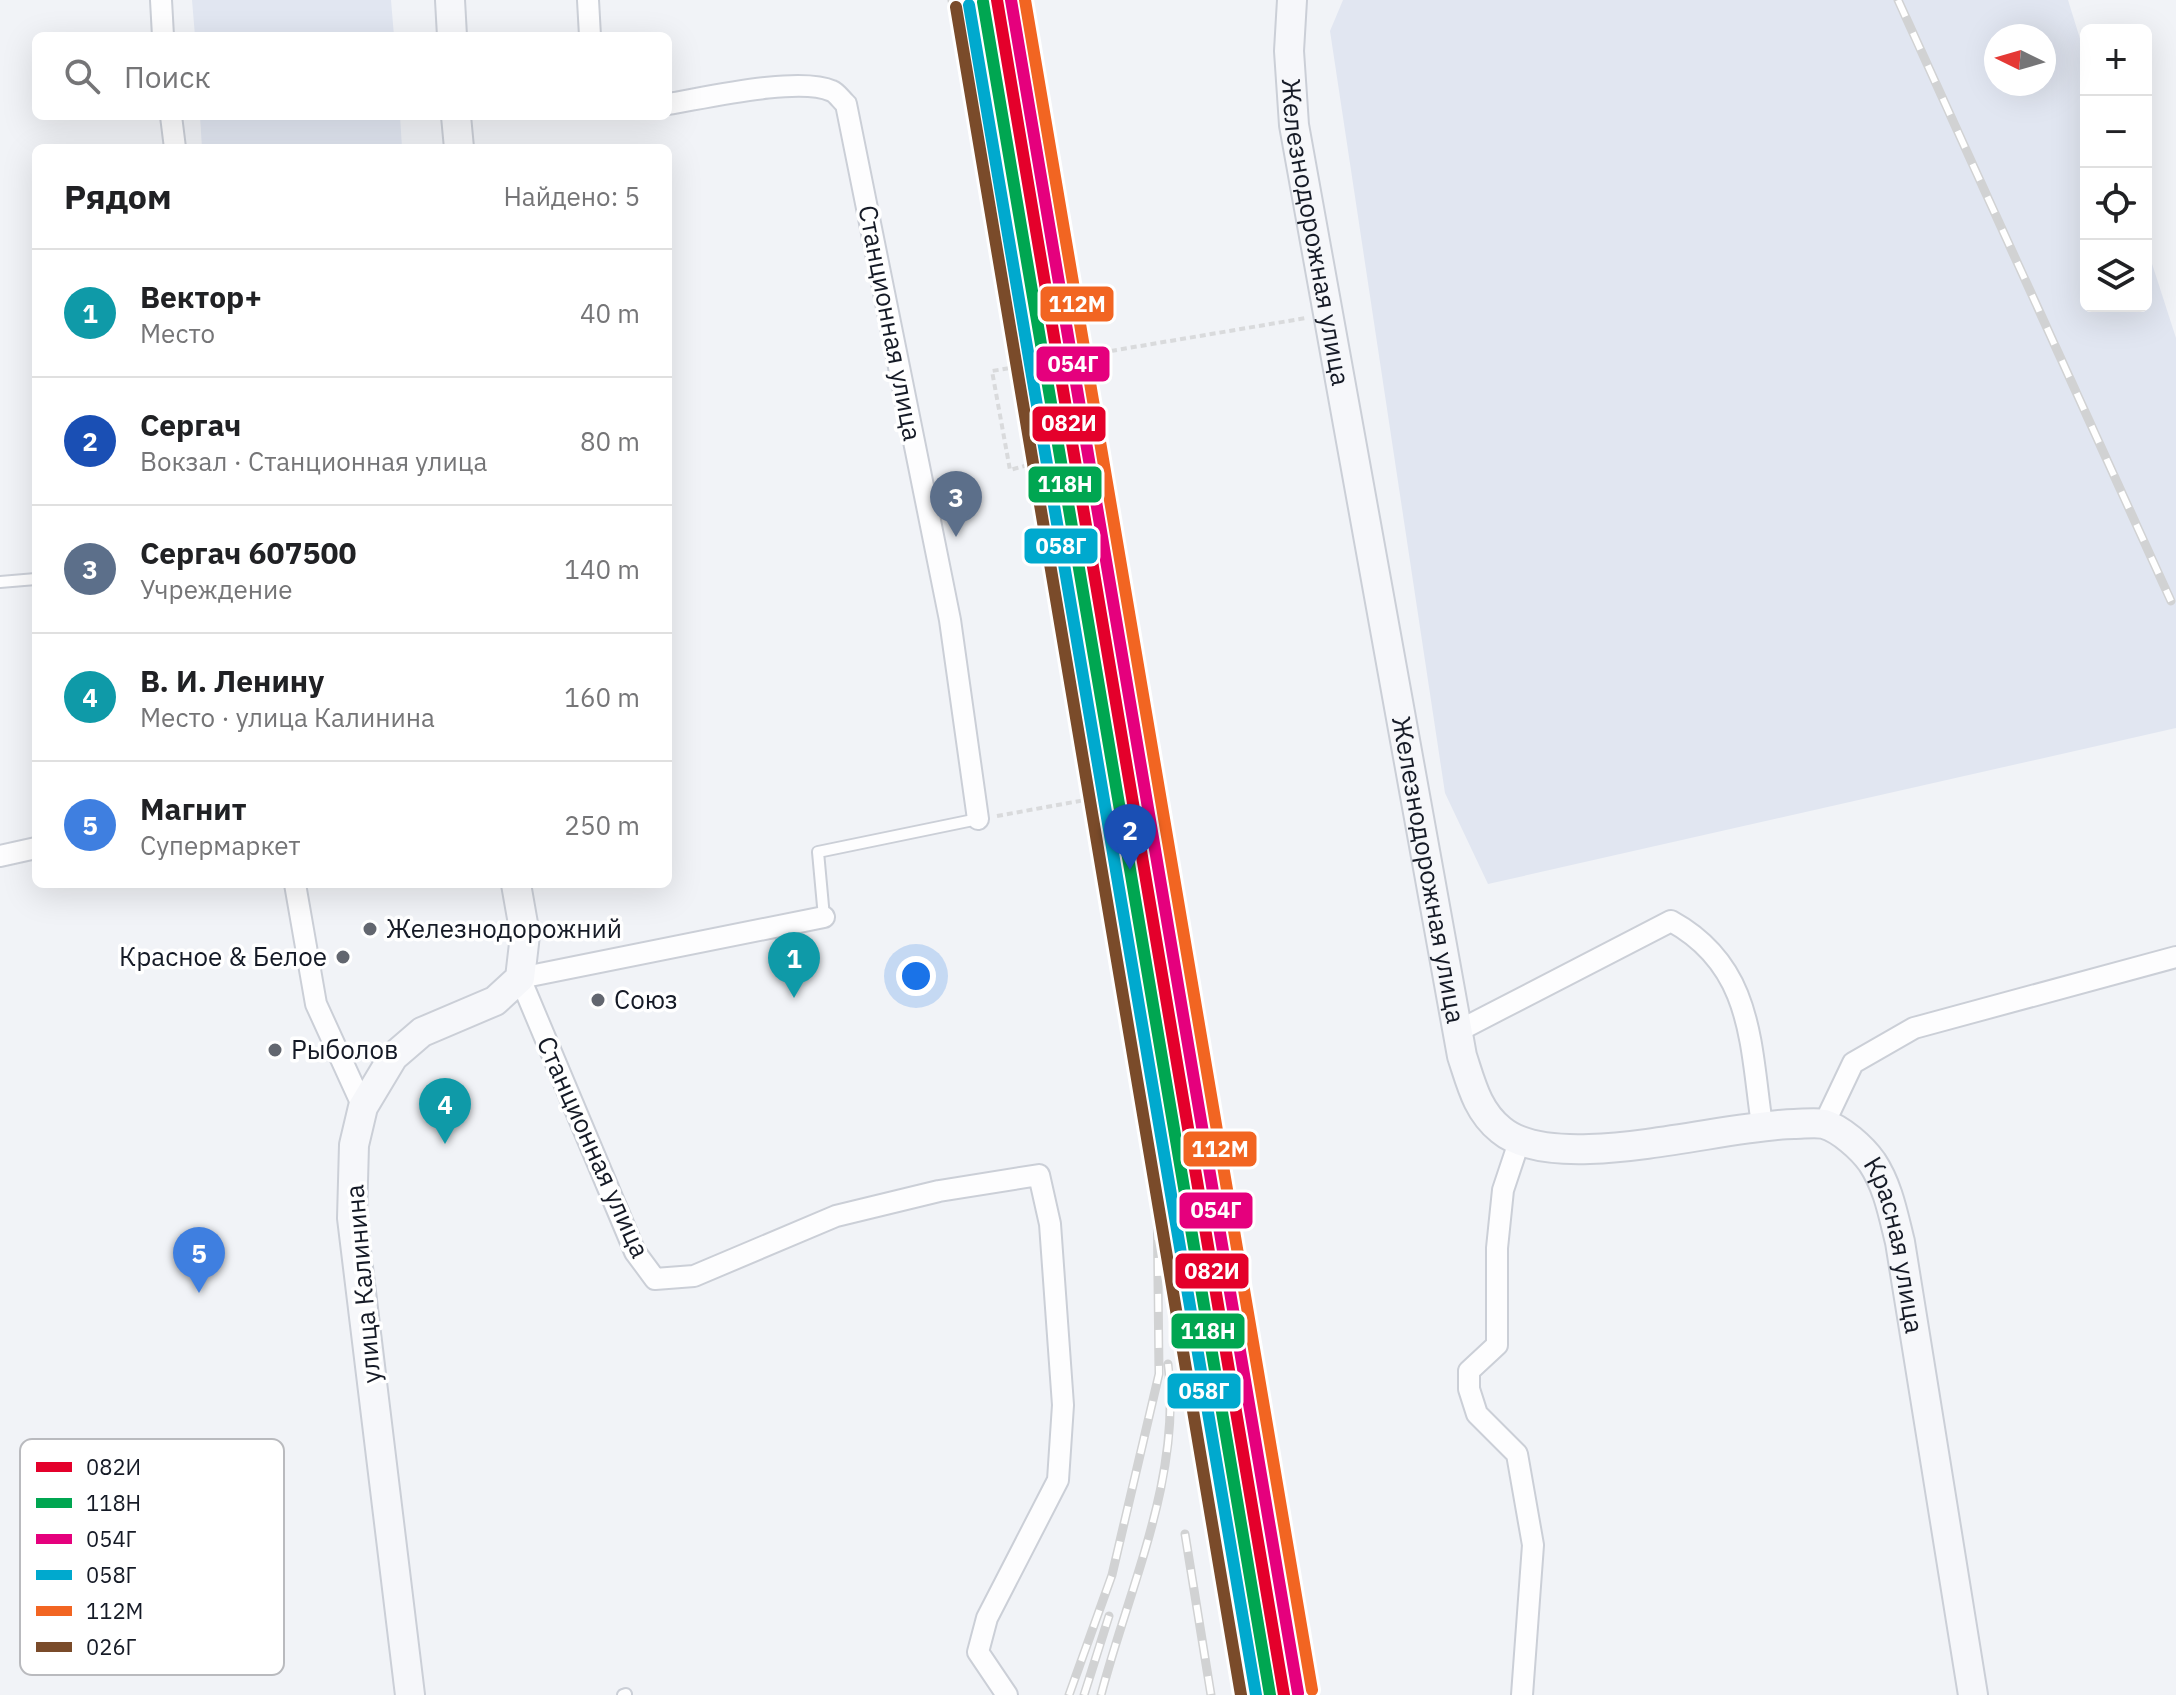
<!DOCTYPE html>
<html lang="ru">
<meta charset="utf-8">
<style>
body{margin:0;font-family:"IBM Plex Sans",sans-serif;background:#f6f6f6;color:#202124}
.controls{position:absolute;right:24px;top:24px;display:grid;overflow:hidden;border-radius:12px;box-shadow:0 8px 32px #0002}
.controls button{width:72px;height:72px;display:grid;place-items:center;padding:0;border:0;border-bottom:2px solid #e0e0e0;background:#fff;color:#202124;font:40px sans-serif}
.compass{position:absolute;left:1984px;top:24px;width:72px;height:72px;border-radius:50%;background:#fff;box-shadow:0 8px 32px #0002;rotate:275deg}
.you{position:absolute;left:916px;top:976px;width:28px;height:28px;margin:-20px;border:6px solid #fff;border-radius:50%;background:#1a73e8;box-shadow:0 0 0 12px #1a73e833}
.badge{display:grid;place-items:center;width:52px;height:52px;border-radius:50%;background:#db2777;color:#fff;font-size:26px;font-weight:700}
.pin{position:absolute;translate:-50% -66px;filter:drop-shadow(0 2px 4px #0008)}
.pin::after{content:'';position:absolute;top:42px;width:28px;height:24px;background:inherit;clip-path:polygon(0 0,100% 0,50% 100%)}
.list{margin:0;padding:0;list-style:none}
h2{display:flex;justify-content:space-between;align-items:center;height:104px;margin:0;padding:0 32px;font-size:34px}
h2 small{font-size:26px;font-weight:400;color:#757577}
.list li{display:grid;grid-template-columns:52px 1fr auto;gap:24px;align-items:center;box-sizing:border-box;height:128px;padding:0 32px;border-top:2px solid #e0e0e0}
.list b{display:block;font-size:30px;white-space:nowrap}
.list p{margin:0;font-size:26px;white-space:nowrap;color:#757577}
.list em{font-size:26px;font-style:normal;color:#757577}
.icon{flex:none;width:44px;height:44px;fill:none;stroke:currentColor;stroke-width:2;stroke-linecap:round;stroke-linejoin:round}
.map{position:relative;flex:none;width:2176px;height:1695px;overflow:hidden}
.search{position:absolute;background:#fff;box-shadow:0 8px 32px #0002;left:32px;top:32px;width:640px;height:88px;display:flex;align-items:center;gap:20px;box-sizing:border-box;padding:0 28px;border-radius:12px;color:#757577;font-size:30px}
.panel{position:absolute;background:#fff;box-shadow:0 8px 32px #0002;left:32px;top:144px;width:640px;height:744px;border-radius:12px}
.map>svg:first-child{display:block}
.built{fill:#e1e6f1;fill-rule:evenodd}
.lines{fill:none;stroke-linecap:round;stroke-linejoin:round}
.lane-casing{stroke:#cbcfd7;stroke-width:14}
.street-casing{stroke:#cbcfd7;stroke-width:24}
.secondary-casing{stroke:#cbcfd7;stroke-width:32}
.path{stroke:#d9dadc;stroke-width:4;stroke-dasharray:6 4;stroke-linecap:butt}
.lane{stroke:#fdfdfe;stroke-width:10}
.street{stroke:#fdfdfe;stroke-width:20}
.secondary{stroke:#f6f7fa;stroke-width:28}
.rail-casing{stroke:#d1d2d3;stroke-width:9}
.rail{stroke:#fff;stroke-width:6;stroke-dasharray:18;stroke-linecap:butt}
.rail-1-casing{stroke:#fff;stroke-width:18}
.rail-2-casing{stroke:#fff;stroke-width:18}
.rail-3-casing{stroke:#fff;stroke-width:18}
.rail-4-casing{stroke:#fff;stroke-width:18}
.rail-5-casing{stroke:#fff;stroke-width:18}
.rail-6-casing{stroke:#fff;stroke-width:18}
.rail-1{stroke:#e4002b;stroke-width:12}
.rail-2{stroke:#00a651;stroke-width:12}
.rail-3{stroke:#e5007d;stroke-width:12}
.rail-4{stroke:#00a9ce;stroke-width:12}
.rail-5{stroke:#f26522;stroke-width:12}
.rail-6{stroke:#7a4b2a;stroke-width:12}
.poi-dot{fill:#62666f;stroke:#fff;stroke-width:3}
.labels{text-anchor:middle;stroke-width:7;stroke-linejoin:round;paint-order:stroke}
.street-label{font-size:26px;fill:#151a26;stroke:#fff}
.poi-label{font-size:26px;fill:#151a26;stroke:#fff;text-anchor:start}
.key{fill:#fff;stroke:#b9babe;stroke-width:2}
.key-label{font-size:22px;fill:#151a26}
.line-badge{stroke:#fff;stroke-width:3}
.badge-label{font-size:22px;text-anchor:middle;font-weight:bold;fill:#fff}
</style>
<div class="map">
<svg width="2176" height="1695" viewBox="0 0 2176 1695">
<rect width="100%" height="100%" fill="#f1f3f7"/>
<path class="built" d="M192,0H391L394,36H195Z
M1343,0H2068L2086,58V306H2146V245L2176,338V728L1488,884L1445,793L1330,31ZM2044,36V84H1996V36Z
M200,116H400L402,148H202Z"/>
<g class="lines">
<defs>
<path id="lane" d="M0,582L36,579
M824,917L818,852L978,819
M623,1695L626,1694"/>
<path id="street" d="M161,0L163,36
M588,0L590,36
M668,104C705,98 799,76 832,91C837,93 842,101 846,104L950,620L978,819
M171,116L175,148
M0,856L36,848
M295,884L316,1004L363,1107
M824,917L520,978L635,1252L655,1279L694,1276L836,1216L939,1191L1039,1175L1050,1224L1063,1405L1058,1480L987,1618L978,1652L1007,1695
M1458,1031L1671,921C1753,966 1750,1043 1762,1125
M1824,1124L1853,1063L1914,1028L2176,957
M1519,1142L1503,1190L1497,1248V1345L1469,1371V1389L1477,1414L1517,1454L1533,1545L1522,1695"/>
<g id="secondary">
<path d="M450,0L452,36"/>
<path id="s1" d="M1292,0L1289,51L1294,125L1462,1056C1471,1083 1477,1111 1501,1130C1556,1176 1721,1125 1794,1124C1803,1124 1815,1122 1824,1124C1841,1129 1862,1148 1872,1162C1888,1186 1893,1214 1900,1242L1973,1695"/>
<path d="M456,116L459,148"/>
<path d="M410,1695L352,1218L354,1145L363,1107L393,1057L422,1032L495,1001L520,978L525,935L516,884"/>
</g>
</defs>
<use href="#lane" class="lane-casing"/>
<use href="#street" class="street-casing"/>
<use href="#secondary" class="secondary-casing"/>
<path class="path" d="M1044,362L1057,438
M1028,465L1010,470L992,371L1306,318
M997,816L1085,800"/>
<use href="#lane" class="lane"/>
<use href="#street" class="street"/>
<use href="#secondary" class="secondary"/>
<defs>
<path id="rail" d="M952,0L987,176
M1898,0L2171,601
M1185,1534L1211,1695
M1069,1695L1112,1575L1159,1374L1157,1185
M1084,1695L1109,1616
M1101,1695C1129,1588 1182,1477 1168,1364"/>
</defs>
<use href="#rail" class="rail-casing"/>
<use href="#rail" class="rail"/>
<defs>
<path id="rail-1" d="M997,0L1284,1695"/>
<path id="rail-2" d="M983,2L1270,1695"/>
<path id="rail-3" d="M1011,0L1298,1693"/>
<path id="rail-4" d="M969,5L1256,1695"/>
<path id="rail-5" d="M1025,0L1312,1690"/>
<path id="rail-6" d="M956,7L1241,1695"/>
</defs>
<use href="#rail-1" class="rail-1-casing"/>
<use href="#rail-2" class="rail-2-casing"/>
<use href="#rail-3" class="rail-3-casing"/>
<use href="#rail-4" class="rail-4-casing"/>
<use href="#rail-5" class="rail-5-casing"/>
<use href="#rail-6" class="rail-6-casing"/>
<use href="#rail-1" class="rail-1"/>
<use href="#rail-2" class="rail-2"/>
<use href="#rail-3" class="rail-3"/>
<use href="#rail-4" class="rail-4"/>
<use href="#rail-5" class="rail-5"/>
<use href="#rail-6" class="rail-6"/>
</g>
<g class="poi-dot">
<circle cx="370" cy="929" r="8"/>
<circle cx="343" cy="957" r="8"/>
<circle cx="598" cy="1000" r="8"/>
<circle cx="275" cy="1050" r="8"/>
</g>
<g class="labels">
<g class="street-label">
<text dy="9" stroke="none"><textPath href="#s1" startOffset="234">Железнодорожная улица</textPath></text>
<text transform="translate(890 323) rotate(79)" y="9">Станционная улица</text>
<text dy="9" stroke="none"><textPath href="#s1" startOffset="882">Железнодорожная улица</textPath></text>
<text transform="translate(593 1147) rotate(66)" y="9">Станционная улица</text>
<text dy="9" stroke="none"><textPath href="#s1" startOffset="1634">Красная улица</textPath></text>
<text transform="translate(363 1284) rotate(-95)" y="9">улица Калинина</text>
</g>
<g class="poi-label">
<text x="386" y="938">Железнодорожний</text>
<text x="327" y="966" text-anchor="end">Красное &amp; Белое</text>
<text x="614" y="1009">Союз</text>
<text x="291" y="1059">Рыболов</text>
</g>
</g>
<rect x="20" y="1439" width="264" height="236" rx="12" class="key"/>
<rect x="36" y="1462" width="36" height="10" fill="#e4002b"/>
<rect x="36" y="1498" width="36" height="10" fill="#00a651"/>
<rect x="36" y="1534" width="36" height="10" fill="#e5007d"/>
<rect x="36" y="1570" width="36" height="10" fill="#00a9ce"/>
<rect x="36" y="1606" width="36" height="10" fill="#f26522"/>
<rect x="36" y="1642" width="36" height="10" fill="#7a4b2a"/>
<g class="key-label">
<text x="86" y="1475">082И</text>
<text x="86" y="1511">118Н</text>
<text x="86" y="1547">054Г</text>
<text x="86" y="1583">058Г</text>
<text x="86" y="1619">112М</text>
<text x="86" y="1655">026Г</text>
</g>
<g class="line-badge">
<rect x="1039" y="285" width="76" height="38" rx="8" fill="#f26522"/>
<rect x="1035" y="345" width="76" height="38" rx="8" fill="#e5007d"/>
<rect x="1031" y="405" width="76" height="38" rx="8" fill="#e4002b"/>
<rect x="1027" y="465" width="76" height="39" rx="8" fill="#00a651"/>
<rect x="1023" y="527" width="76" height="38" rx="8" fill="#00a9ce"/>
<rect x="1182" y="1130" width="76" height="38" rx="8" fill="#f26522"/>
<rect x="1178" y="1191" width="76" height="39" rx="8" fill="#e5007d"/>
<rect x="1174" y="1252" width="76" height="38" rx="8" fill="#e4002b"/>
<rect x="1170" y="1312" width="76" height="38" rx="8" fill="#00a651"/>
<rect x="1166" y="1372" width="76" height="38" rx="8" fill="#00a9ce"/>
</g>
<g class="badge-label">
<text x="1077" y="312">112М</text>
<text x="1073" y="372">054Г</text>
<text x="1069" y="431">082И</text>
<text x="1065" y="492">118Н</text>
<text x="1061" y="554">058Г</text>
<text x="1220" y="1157">112М</text>
<text x="1216" y="1218">054Г</text>
<text x="1212" y="1279">082И</text>
<text x="1208" y="1339">118Н</text>
<text x="1204" y="1399">058Г</text>
</g>
</svg>
<div class="controls">
<button>+</button>
<button>−</button>
<button><svg class="icon" aria-label="locate" viewBox="0 0 24 24"><circle cx="12" cy="12" r="6"/><path d="M12 2v4M12 18v4M2 12h4M18 12h4"/></svg></button>
<button><svg class="icon" aria-label="layers" viewBox="0 0 24 24"><path d="M12 4l9 5-9 5-9-5zM3 14l9 5 9-5"/></svg></button>
</div>
<svg class="compass" viewBox="-18 -18 36 36"><path d="M0-13l5 13h-10z" fill="#e53935"/><path d="M0 13l5-13h-10z" fill="#757577"/></svg>
<div class="you"></div>
<div class="pin badge" style="left:794px;top:998px;background:#0f9aa8">1</div>
<div class="pin badge" style="left:1130px;top:870px;background:#1a4fb4">2</div>
<div class="pin badge" style="left:956px;top:537px;background:#5c6f8a">3</div>
<div class="pin badge" style="left:445px;top:1144px;background:#0f9aa8">4</div>
<div class="pin badge" style="left:199px;top:1293px;background:#3f7fe0">5</div>
<div class="search"><svg class="icon" aria-label="search" viewBox="0 0 24 24"><circle cx="10" cy="10" r="6"/><path d="M15 15l6 6"/></svg>Поиск</div>
<section class="panel">
<h2>Рядом<small>Найдено: 5</small></h2>
<ul class="list">
<li><span class="badge" style="background:#0f9aa8">1</span><div><b>Вектор+</b><p>Место</p></div><em>40 m</em></li>
<li><span class="badge" style="background:#1a4fb4">2</span><div><b>Сергач</b><p>Вокзал · Станционная улица</p></div><em>80 m</em></li>
<li><span class="badge" style="background:#5c6f8a">3</span><div><b>Сергач 607500</b><p>Учреждение</p></div><em>140 m</em></li>
<li><span class="badge" style="background:#0f9aa8">4</span><div><b>В. И. Ленину</b><p>Место · улица Калинина</p></div><em>160 m</em></li>
<li><span class="badge" style="background:#3f7fe0">5</span><div><b>Магнит</b><p>Супермаркет</p></div><em>250 m</em></li>
</ul>
</section>
</div>
